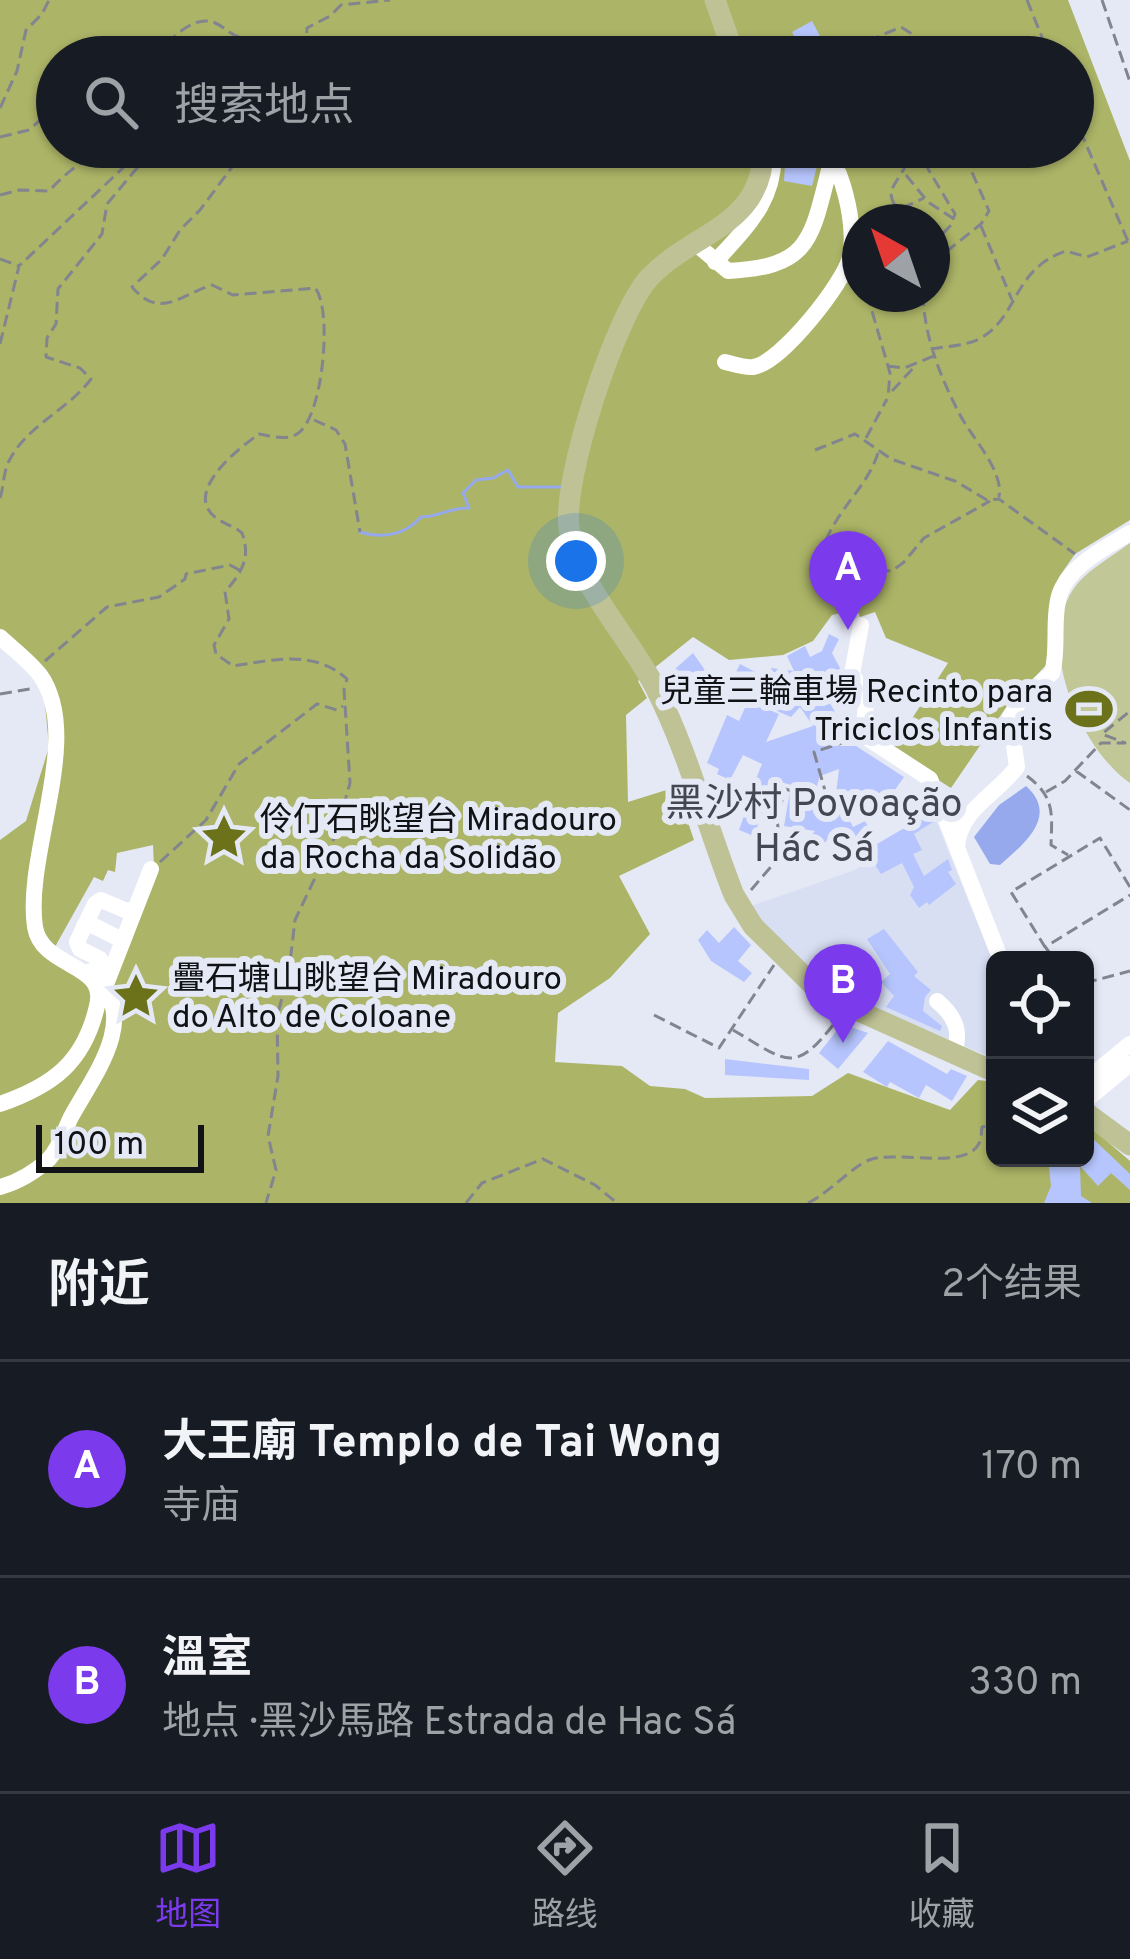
<!DOCTYPE html>
<html lang="zh">
<meta charset="utf-8">
<style>
body{margin:0;font-family:Overpass,"Noto Sans SC",sans-serif;background:#242831;color:#f1f3f6}
.controls{position:absolute;right:36px;bottom:36px;display:grid;overflow:hidden;border-radius:18px;box-shadow:0 3px 9px #0004}
.controls button{width:108px;height:108px;display:grid;place-items:center;padding:0;border:0;border-bottom:3px solid #363941;background:#171b24;color:#f1f3f6;font:60px sans-serif}
.compass{position:absolute;left:842px;top:204px;width:108px;height:108px;border-radius:50%;background:#171b24;box-shadow:0 3px 9px #0004;rotate:320deg}
.scale{position:absolute;left:36px;bottom:30px;width:168px;box-sizing:border-box;padding-left:12px;border:6px solid #111216;border-top:0;font-size:33px;line-height:42px;white-space:nowrap;color:#111216;-webkit-text-stroke:9px #e5e9f6;paint-order:stroke}
.you{position:absolute;left:576px;top:561px;width:42px;height:42px;margin:-30px;border:9px solid #fff;border-radius:50%;background:#1a73e8;box-shadow:0 0 0 18px #1a73e833}
.badge{display:grid;place-items:center;width:78px;height:78px;border-radius:50%;background:#7c3aed;color:#fff;font-size:39px;font-weight:700}
.pin{position:absolute;translate:-50% -99px;filter:drop-shadow(0 3px 6px #0008)}
.pin::after{content:'';position:absolute;top:63px;width:42px;height:36px;background:inherit;clip-path:polygon(0 0,100% 0,50% 100%)}
.list{margin:0;padding:0;list-style:none}
h2{display:flex;justify-content:space-between;align-items:center;height:156px;margin:0;padding:0 48px;font-size:51px}
h2 small{font-size:39px;font-weight:400;color:#9ea1a6}
.list li{display:grid;grid-template-columns:78px 1fr auto;gap:36px;align-items:center;box-sizing:border-box;height:216px;padding:0 48px;border-top:3px solid #363941}
.list b{display:block;font-size:45px;white-space:nowrap}
.list p{margin:0;font-size:39px;white-space:nowrap;color:#9ea1a6}
.list em{font-size:39px;font-style:normal;color:#9ea1a6}
.icon{flex:none;width:66px;height:66px;fill:none;stroke:currentColor;stroke-width:2;stroke-linecap:round;stroke-linejoin:round}
.map{position:relative;flex:none;width:1130px;height:1203px;overflow:hidden}
.search{position:absolute;background:#171b24;box-shadow:0 3px 9px #0004;left:36px;right:36px;top:36px;height:132px;display:flex;align-items:center;gap:30px;box-sizing:border-box;padding:0 42px;border-radius:66px;color:#9ea1a6;font-size:45px}
.sheet{height:588px;background:#171b24}
nav{display:flex;justify-content:space-around;align-items:center;box-sizing:border-box;height:168px;border-top:3px solid #363941;background:#171b24;font-size:33px;color:#9ea1a6}
nav a{display:grid;justify-items:center;gap:6px}
nav .on{color:#7c3aed}
.map>svg:first-child{display:block}
.built{fill:#d8dff3}
.green{fill:#c1c796}
.forest{fill:#acb467;fill-rule:evenodd}
.water{fill:#96a9ed}
.lines{fill:none;stroke-linecap:round;stroke-linejoin:round}
.stream{stroke:#96a9ed;stroke-width:3}
.building{fill:#b6c5fd;fill-rule:evenodd}
.path{stroke:#82858e;stroke-width:3;stroke-dasharray:12 6;stroke-linecap:butt}
.minor{stroke:#fff;stroke-width:16}
.major{stroke:#bec294;stroke-width:21}
.labels{text-anchor:middle;stroke-width:12;stroke-linejoin:round;paint-order:stroke}
.poi-label{font-size:33px;fill:#111216;stroke:#e5e9f6;text-anchor:start}
.quarter-label{font-size:39px;fill:#444752;stroke:#e5e9f6}
</style>
<div class="map">
<svg width="1130" height="1203" viewBox="0 0 1130 1203">
<rect width="100%" height="100%" fill="#e5e9f6"/>
<path class="built" d="M935,818L995,967V1059L823,985L748,907L855,870Z"/>
<path class="green" d="M1130,543V783C1079,748 1032,638 1078,583C1091,568 1114,555 1130,543Z"/>
<path class="forest" d="M0,0H1068L1130,161V520L1075,554L1059,577L1051,660L1007,706L951,788L891,751L948,663L886,638L875,612L860,617L857,609L832,615L813,641L783,655L729,660L693,637L638,681L647,698L626,715L628,802L676,787L694,840L619,876L650,934L610,978L558,1013L555,1062L622,1066L650,1086L685,1089L705,1098L812,1096L848,1073L950,1110L978,1080L995,1082V1158H1085V1122L1130,1161V1203H0V840L26,821L49,747L45,704L37,680L0,647ZM57,57H1073V147H57ZM860,222H932V294H860ZM153,845L154,868L96,984L51,954L94,877L103,881L108,870L115,872L117,853Z"/>
<path class="water" d="M1026,786C1059,816 1025,843 1000,865L990,864L974,837L999,805Z"/>
<g class="lines">
<path class="stream" d="M360,532C383,539 405,535 421,517C439,517 451,507 469,508L463,493L476,480L493,478L508,470L518,487H562"/>
</g>
<path class="building" d="M812,21L831,57H774L800,46L792,32Z
M786,147H825L826,156L817,166L812,186L784,181Z
M829,634L839,639L832,653L840,668L839,681L846,698L831,705L845,729L852,726L851,736L831,746H856L904,777L892,794L856,804L839,799L853,827L865,821L877,844L930,813L933,822L914,834L922,850L913,854L924,876L948,859L952,870L948,872L956,884L929,905L927,902L919,908L910,895L914,887L902,863L881,874L862,845L848,854L834,832L815,854L804,844L815,831L784,826L791,785L774,780L754,836L739,830L746,810L731,804L737,791L749,796L762,764L743,755L730,780L717,774L719,769L707,763L727,715L739,721L749,699L728,688L740,664L769,679L758,705L779,714L766,742L813,726L800,707L791,717L777,711L784,687L769,685L771,668L794,671L787,656L805,646L810,657L822,651ZM839,769L834,811L810,808L820,776Z
M693,653L717,687L695,706L668,675Z
M734,927L751,945L738,961L752,973L744,982L711,961L698,940L707,930L719,943Z
M884,929L918,972L914,976L931,990L925,997L923,1011L942,1026L940,1031L886,1007L894,996L881,982L890,974L867,939Z
M842,1024L868,1033L838,1069L819,1053Z
M888,1041L947,1074L951,1069L967,1076L952,1101L926,1085L919,1098L890,1082L887,1087L863,1072Z
M725,1059L809,1069V1080L725,1075Z
M1085,1131L1130,1174V1190L1111,1173L1098,1186L1080,1166L1081,1196L1092,1203H1044L1051,1186L1048,1158H1085Z"/>
<g class="lines">
<path class="path" d="M1027,0L1050,57
M1102,0L1130,82
M878,38L890,57
M155,57C167,43 191,15 213,22C222,25 229,34 239,37C259,42 277,43 297,52
M287,57L306,48L307,28L330,16L341,5L390,0
M866,57L863,52L868,41L901,27L912,34L929,57
M0,108L17,71L26,30L42,14L49,0
M1073,114L1130,246
M0,137L29,130L57,105
M247,147L200,210L180,230L162,259L132,287C160,320 180,295 212,285L233,295L315,288C333,309 323,419 297,434C286,441 271,436 259,434C239,448 182,492 216,518C224,524 234,526 242,533C251,558 242,572 225,592L229,619L214,645L216,654L233,666C273,660 314,649 347,679L344,689L350,783L335,836L295,920L289,971L277,1017L278,1076L268,1136L276,1170L266,1203
M915,147L955,214L951,225L932,245
M151,156L173,147
M906,175L928,202L954,219
M0,195L19,190L49,191C75,163 107,139 146,156
M902,208L924,198
M900,222C901,209 891,205 891,193C891,185 910,166 912,147
M981,226L1012,300
M0,259L19,266
M932,263L981,224L989,211L967,161V147
M867,294L890,373L888,398
M923,294C924,336 940,376 959,413C971,437 1004,470 999,497
M0,344L19,266L125,166L142,159
M931,349C947,346 965,346 979,339C1019,318 1012,269 1066,251L1087,257L1128,241
M888,366L904,368L934,356
M892,391L915,366
M314,420L336,430L345,444L360,532
M866,438L887,399
M815,450L855,434L891,459L955,481L987,500L999,499L1075,554
M878,453C868,485 841,506 827,538C836,559 869,570 892,571L904,562L924,538L990,501
M0,498C4,487 3,472 9,461C26,426 68,410 91,379L80,368L46,357L47,338L56,324L58,289L102,234L107,204L147,156
M45,661L107,607L159,597L185,579L186,574L230,565L241,571
M0,694L30,689
M809,702L842,688
M1076,771L1130,810
M1027,776C1055,797 1052,813 1051,845L1068,855
M1046,792L1065,781L1101,743H1125L1102,734L1130,711
M160,862L206,820L239,764L317,704L337,710L343,706
M1130,887L1100,838L1011,892L1045,947L1130,895
M751,890L781,855L777,819L785,789L828,801L814,752L851,740
M1046,948L1055,960
M1085,983L1130,971
M654,1015L719,1048L774,965
M733,1030C788,1062 794,1076 837,1020
M466,1203L482,1183L543,1159L595,1185L617,1203
M808,1203C830,1192 853,1166 869,1160C894,1150 964,1170 978,1145C982,1140 981,1133 982,1127L995,1125"/>
<path class="minor" d="M696,244L728,271C809,267 811,241 829,170L831,168L839,174C848,198 855,231 850,257C844,283 781,363 753,367C744,368 734,364 725,362
M715,262C747,227 778,198 773,147
M861,625L852,674L866,697L864,736L930,779L1001,960
M0,637C13,649 29,661 40,675C84,737 24,853 35,927C42,969 108,962 97,1006C84,1063 52,1086 0,1104
M957,847C959,810 996,795 1017,767L1010,717L1020,701L1052,673C1059,649 1052,621 1059,596C1067,567 1106,547 1130,533
M84,926L90,924L122,940
M86,972L97,970L100,959L80,949L77,942L95,904L101,900L127,911L134,909
M103,992L151,869
M937,1001C954,1015 963,1031 953,1054
M1085,1081L1130,1044
M1085,1101L1130,1064
M0,1187C18,1182 35,1172 49,1159C60,1147 64,1131 71,1117C92,1078 139,1020 98,980"/>
<path class="major" d="M715,0L735,57
M763,147C765,226 693,231 649,278C616,314 562,479 569,528C578,587 630,637 656,689C689,754 707,827 734,895L753,926L823,995L995,1072
M1085,1112L1130,1145"/>
</g>
<defs>
<symbol id="stadium-bare" viewBox="-9 -9 18 18"><path d="M0-5a6.5 5 0 1 0 0 10a6.5 5 0 1 0 0-10ZM-3.5-1.8h7v3.6h-7Z" fill="#6b7219" stroke="#e5e9f6" stroke-width="2.5" paint-order="stroke"/></symbol>
<symbol id="sight-bare" viewBox="-9 -9 18 18"><path d="M0-6L1.8-2.2L6-1.7L2.9 1.2L3.7 5.4L0 3.3L-3.7 5.4L-2.9 1.2L-6-1.7L-1.8-2.2Z" fill="#6b7219" stroke="#e5e9f6" stroke-width="2.5" paint-order="stroke"/></symbol>
</defs>
<g fill-rule="evenodd">
<use href="#stadium-bare" x="1056" y="676" width="66" height="66"/>
<use href="#sight-bare" x="191" y="804" width="66" height="66"/>
<use href="#sight-bare" x="103" y="963" width="66" height="66"/>
</g>
<g class="labels">
<g class="poi-label">
<text x="1053" y="702" text-anchor="end">兒童三輪車場 Recinto para<tspan x="1053" dy="38">Triciclos Infantis</tspan></text>
<text x="260" y="830">伶仃石眺望台 Miradouro<tspan x="260" dy="38">da Rocha da Solidão</tspan></text>
<text x="172" y="989">疊石塘山眺望台 Miradouro<tspan x="172" dy="38">do Alto de Coloane</tspan></text>
</g>
<g class="quarter-label">
<text x="814" y="816">黑沙村 Povoação<tspan x="814" dy="45">Hác Sá</tspan></text>
</g>
</g>
</svg>
<div class="controls">
<button><svg class="icon" aria-label="locate" viewBox="0 0 24 24"><circle cx="12" cy="12" r="6"/><path d="M12 2v4M12 18v4M2 12h4M18 12h4"/></svg></button>
<button><svg class="icon" aria-label="layers" viewBox="0 0 24 24"><path d="M12 4l9 5-9 5-9-5zM3 14l9 5 9-5"/></svg></button>
</div>
<svg class="compass" viewBox="-18 -18 36 36"><path d="M0-13l5 13h-10z" fill="#e53935"/><path d="M0 13l5-13h-10z" fill="#9ea1a6"/></svg>
<div class="scale">100 m</div>
<div class="you"></div>
<div class="pin badge" style="left:848px;top:630px">A</div>
<div class="pin badge" style="left:843px;top:1043px">B</div>
<div class="search"><svg class="icon" aria-label="search" viewBox="0 0 24 24"><circle cx="10" cy="10" r="6"/><path d="M15 15l6 6"/></svg>搜索地点</div>
</div>
<section class="sheet">
<h2>附近<small>2个结果</small></h2>
<ul class="list">
<li><span class="badge">A</span><div><b>大王廟 Templo de Tai Wong</b><p>寺庙</p></div><em>170 m</em></li>
<li><span class="badge">B</span><div><b>溫室</b><p>地点 · 黑沙馬路 Estrada de Hac Sá</p></div><em>330 m</em></li>
</ul>
</section>
<nav>
<a class="on"><svg class="icon" aria-label="map" viewBox="0 0 24 24"><path d="M3 6l6-2 6 2 6-2v14l-6 2-6-2-6 2zM9 4v14M15 6v14"/></svg>地图</a>
<a><svg class="icon" aria-label="directions" viewBox="0 0 24 24"><path d="M12 3l9 9-9 9-9-9zM9 14v-3h6M13 9l2 2-2 2"/></svg>路线</a>
<a><svg class="icon" aria-label="saved" viewBox="0 0 24 24"><path d="M7 4h10v16l-5-4-5 4z"/></svg>收藏</a>
</nav>
